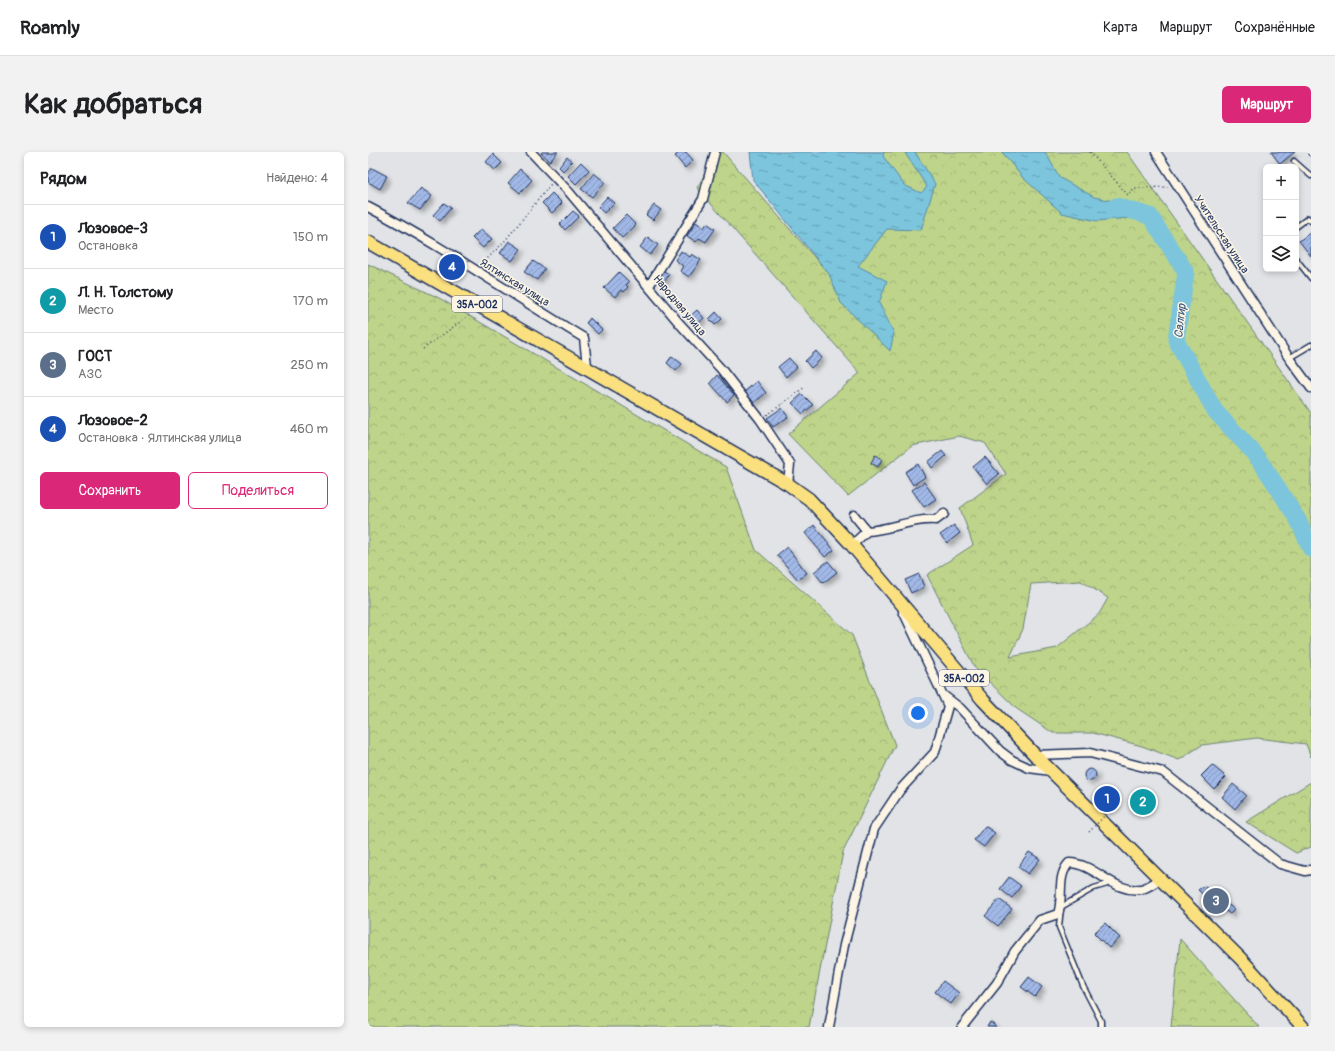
<!DOCTYPE html>
<html lang="ru">
<meta charset="utf-8">
<style>
body{margin:0;font-family:Pangolin,sans-serif;background:#f2f2f2;color:#202124}
.controls{position:absolute;right:12px;top:12px;display:grid;overflow:hidden;border-radius:6px;box-shadow:0 2px 6px #0003}
.controls button{width:36px;height:36px;display:grid;place-items:center;padding:0;border:0;border-bottom:1px solid #e0e0e0;background:#fff;color:#202124;font:20px sans-serif}
.you{position:absolute;left:550px;top:561px;width:14px;height:14px;margin:-10px;border:3px solid #fff;border-radius:50%;background:#1a73e8;box-shadow:0 0 0 6px #1a73e833}
.badge{display:grid;place-items:center;width:26px;height:26px;border-radius:50%;background:#db2777;color:#fff;font-size:13px;font-weight:700}
.pin{position:absolute;translate:-50% -50%;border:2px solid #fff;box-shadow:0 1px 4px #0006}
.list{margin:0;padding:0;list-style:none}
h2{display:flex;justify-content:space-between;align-items:center;height:52px;margin:0;padding:0 16px;font-size:17px}
h2 small{font-size:13px;font-weight:400;color:#757577}
.list li{display:grid;grid-template-columns:26px 1fr auto;gap:12px;align-items:center;box-sizing:border-box;height:64px;padding:0 16px;border-top:1px solid #e0e0e0}
.list b{display:block;font-size:15px;white-space:nowrap}
.list p{margin:0;font-size:13px;white-space:nowrap;color:#757577}
.list em{font-size:13px;font-style:normal;color:#757577}
.actions{display:flex;gap:8px;padding:12px 16px}
.actions a{flex:1;padding:9px 0;border:1px solid #db2777;border-radius:6px;text-align:center;font-size:14px;color:#db2777}
.actions .main{background:#db2777;color:#fff}
.icon{flex:none;width:22px;height:22px;fill:none;stroke:currentColor;stroke-width:2;stroke-linecap:round;stroke-linejoin:round}
.map{position:relative;flex:none;width:943px;height:875px;overflow:hidden;border-radius:6px}
header{display:flex;align-items:center;gap:24px;box-sizing:border-box;height:56px;padding:0 20px;background:#fff;border-bottom:1px solid #e0e0e0}
header strong{font-size:19px}
nav{display:flex;gap:22px;margin-inline-start:auto;font-size:14px}
.intro{display:flex;align-items:center;justify-content:space-between;box-sizing:border-box;height:96px;padding:0 24px}
h1{margin:0;font-size:28px}
.button{padding:10px 18px;border-radius:6px;background:#db2777;color:#fff;font-size:14px;font-weight:700}
main{display:flex;gap:24px;padding:0 24px}
aside{flex:1;background:#fff;border-radius:6px;box-shadow:0 2px 6px #0003}
.map>svg:first-child{display:block}
.forest{fill:url(#forest-crowns);stroke:#6c8274;fill-rule:evenodd}
.water{fill:url(#water-ripples);stroke:#5589aa}
.lines{fill:none;stroke-linecap:round;stroke-linejoin:round}
.river{stroke:#7cc5dc;stroke-width:17}
.building{fill:url(#building-hatch);stroke:#1b2f5e;filter:url(#shadow)}
.lane-casing{stroke:#1b2f5e;stroke-width:7}
.street-casing{stroke:#1b2f5e;stroke-width:11}
.primary-casing{stroke:#1b2f5e;stroke-width:15}
.path{stroke:#1b2f5e;stroke-width:1.5;stroke-dasharray:1 3;stroke-linecap:butt}
.lane{stroke:#fcf5e5;stroke-width:4}
.street{stroke:#fcf5e5;stroke-width:8}
.primary{stroke:#fbe080;stroke-width:12}
.path-bridge{stroke:#1b2f5e;stroke-width:1.5;stroke-dasharray:1 3;stroke-linecap:butt}
.labels{text-anchor:middle;stroke-width:3;stroke-linejoin:round;paint-order:stroke}
.shield{fill:#fcf5e5;stroke:#5e6a86;stroke-width:1}
.shield-label{font-size:10px;font-weight:bold;fill:#1b2f5e}
.street-label{font-size:11px;fill:#1b2f5e;stroke:#fcf5e5}
.water-label{font-size:12px;font-style:italic;fill:#33547e;stroke:#fcf5e5}
</style>
<header>
<strong>Roamly</strong>
<nav><a>Карта</a><a>Маршрут</a><a>Сохранённые</a></nav>
</header>
<div class="intro"><h1>Как добраться</h1><a class="button">Маршрут</a></div>
<main>
<aside>
<h2>Рядом<small>Найдено: 4</small></h2>
<ul class="list">
<li><span class="badge" style="background:#1a4fb4">1</span><div><b>Лозовое-3</b><p>Остановка</p></div><em>150 m</em></li>
<li><span class="badge" style="background:#0f9aa8">2</span><div><b>Л. Н. Толстому</b><p>Место</p></div><em>170 m</em></li>
<li><span class="badge" style="background:#5c6f8a">3</span><div><b>ГОСТ</b><p>АЗС</p></div><em>250 m</em></li>
<li><span class="badge" style="background:#1a4fb4">4</span><div><b>Лозовое-2</b><p>Остановка · Ялтинская улица</p></div><em>460 m</em></li>
</ul>
<div class="actions"><a class="main">Сохранить</a><a>Поделиться</a></div>
</aside>
<div class="map">
<svg width="943" height="875" viewBox="0 0 943 875">
<defs>
<pattern id="forest-crowns" width="20" height="18" patternUnits="userSpaceOnUse"><rect width="20" height="18" fill="#bed48a"/><path d="M2 6a3 3 0 1 1 6 0M12 15a3 3 0 1 1 6 0" fill="none" stroke="#a3b67a"/></pattern>
<pattern id="water-ripples" width="26" height="14" patternUnits="userSpaceOnUse"><rect width="26" height="14" fill="#7cc5dc"/><path d="M2 4q2-2 4 0t4 0M15 11q2-2 4 0t4 0" fill="none" stroke="#65a0b6"/></pattern>
<pattern id="building-hatch" width="6" height="6" patternUnits="userSpaceOnUse"><rect width="6" height="6" fill="#a2b9e7"/><path d="M-1 1l2-2M0 6l6-6M5 7l2-2" fill="none" stroke="#8397be"/></pattern>
<filter id="shadow"><feDropShadow dx="3.5" dy="3.5" stdDeviation="2" flood-color="#0004"/></filter>
</defs>
<rect width="100%" height="100%" fill="#e1e3e6"/>
<filter id="ink" filterUnits="userSpaceOnUse"><feTurbulence type="fractalNoise" baseFrequency=".025" numOctaves="2"/><feDisplacementMap in="SourceGraphic" scale="8" xChannelSelector="R" yChannelSelector="G"/><feConvolveMatrix kernelMatrix="1 2 1 2 8 2 1 2 1" color-interpolation-filters="sRGB"/></filter>
<g filter="url(#ink)">
<path class="forest" d="M349,0H355L454,114L500,63L458,0H759L943,261V605L938,592L889,586L834,593L811,608L774,594L725,581H685L649,557L607,516L559,423L605,393L592,356L638,322L617,291L591,284L544,294L480,344L420,282L492,221L329,36ZM713,429L740,446L731,462L689,496L642,505L655,477L663,432Z
M0,112L71,146L358,315L388,398L484,483L527,593L475,700L441,875H0Z
M943,630V695L928,701L878,670Z
M812,787L891,875H803Z"/>
<path class="water" d="M382,0H516L515,4L536,33L553,41L559,35L537,1L547,0L567,32L553,78L519,77L490,114L519,129L511,151L526,181L522,199L473,151L461,122L385,28Z
M634,0H677L692,26L726,45L770,54L771,65L729,69L694,61L654,25Z"/>
<g class="lines">
<path class="river" d="M748,54L782,64L818,120L808,188L847,259L887,302L904,327L930,368L943,397"/>
</g>
<path class="building" d="M174,0H190L182,9L173,1Z
M312,0H318L325,8L317,16L307,4Z
M903,0H927L912,12Z
M125,2L134,11L127,18L118,10Z
M199,5L204,9L195,19L191,15Z
M213,10L221,18L208,32L200,24Z
M4,16L19,24L12,37L0,30V22Z
M152,17L164,28L152,41L140,31Z
M226,21L237,30L224,45L213,37Z
M53,36L64,44L52,58L40,51Z
M184,41L194,51L184,61L174,51Z
M239,45L246,51L236,61L230,55Z
M76,51L83,56L72,69L65,63Z
M286,53L293,58L285,68L278,63Z
M205,59L211,64L197,78L192,72Z
M258,63L268,73L254,86L245,76Z
M328,70L336,76L339,71L347,77L338,90L331,86L328,90L319,84Z
M113,77L124,87L115,96L104,86Z
M943,80V104L931,89Z
M280,85L290,93L282,103L272,95Z
M141,89L153,97L144,109L132,101Z
M313,99L322,105L324,102L333,108L321,125L312,119L315,114L307,108Z
M165,109L177,117L169,128L156,120Z
M294,118L301,122L295,132L288,127Z
M251,120L261,130L258,133L260,135L256,140L253,138L247,145L236,136Z
M329,158L336,166L327,174L320,166Z
M348,160L354,167L347,173L341,167Z
M222,166L234,178L230,182L218,171Z
M448,199L454,206L443,216L437,209Z
M304,204L314,212L308,219L299,211Z
M421,206L429,215L418,225L410,215Z
M349,223L366,243L359,250L342,231Z
M389,229L398,241L386,251L376,240Z
M434,242L445,253L435,262L424,251Z
M414,256L420,265L405,275L399,266Z
M574,299L578,304L564,316L560,310Z
M507,303L514,307L510,315L503,311Z
M617,305L631,322L619,332L605,315Z
M550,312L557,325L545,333L537,320Z
M556,330L568,347L556,355L544,338Z
M446,373L466,398L457,405L437,381Z
M586,373L592,381L579,391L572,383Z
M419,395L439,421L430,428L409,403Z
M460,409L469,420L455,431L446,420Z
M551,422L556,435L543,441L537,428Z
M844,613L858,625L846,637L833,624Z
M716 623a6 6 0 1 1 12 0a6 6 0 1 1-12 0Z
M865,632L878,643L867,657L854,645Z
M617,674L627,681L616,695L606,688Z
M661,700L672,707L660,722L650,715Z
M641,725L653,734L644,746L632,737Z
M836,734L842,739L838,745L830,738Z
M842,739L866,757L862,762L838,745Z
M631,747L644,757L630,774L617,764Z
M737,771L752,786L741,796L726,781Z
M661,825L674,835L667,845L653,835Z
M575,829L591,841L583,852L567,840Z
M622,870L629,875H619Z"/>
<g class="lines">
<defs>
<path id="lane" d="M943,0V1
M926,9L943,24
M928,75L940,66L943,69
M928,107L943,126
M921,206L943,193
M733,875V869L715,834L691,775L693,755L726,736L743,731"/>
<path id="street" d="M163,0L201,40L312,172L353,217L392,267L422,312L420,332
M788,0L921,206L943,236
M0,55C75,94 144,143 216,186L219,214
M281,134L335,47L347,0
M486,363L499,379
M484,393L499,379C522,378 545,366 568,368L576,362
M575,543L592,556L632,599L644,608L661,616L683,619
M667,603L722,601L795,620L912,712L937,719L943,718
M461,875L476,793L506,677L532,638L567,600L580,554L535,459
M594,875L629,831L647,799L672,768L690,762C696,746 688,725 701,711C727,711 746,742 773,737C780,736 787,730 792,727"/>
<path id="primary" d="M0,90L420,332L441,347L482,391L615,548L667,603L873,807L935,875"/>
</defs>
<use href="#lane" class="lane-casing"/>
<use href="#street" class="street-casing"/>
<use href="#primary" class="primary-casing"/>
<path class="path" d="M722,0L760,43L766,36L800,35
M114,112L136,90L183,32
M55,197L103,162
M399,263L437,235"/>
<use href="#lane" class="lane"/>
<use href="#street" class="street"/>
<use href="#primary" class="primary"/>
<path class="path-bridge" d="M721,680L747,653"/>
</g>
</g>
<g class="labels">
<g class="shield">
<rect x="84" y="144" width="50" height="16" rx="3"/>
<rect x="571" y="518" width="50" height="16" rx="3"/>
</g>
<g class="shield-label">
<text x="109" y="156">35А-002</text>
<text x="596" y="530">35А-002</text>
</g>
<g class="street-label">
<text transform="translate(854 82) rotate(57)" y="4">Учительская улица</text>
<text transform="translate(147 130) rotate(32)" y="4">Ялтинская улица</text>
<text transform="translate(312 153) rotate(50)" y="4">Народная улица</text>
</g>
<g class="water-label">
<text transform="translate(812 169) rotate(-84)" y="4">Салгир</text>
</g>
</g>
</svg>
<div class="controls">
<button>+</button>
<button>−</button>
<button><svg class="icon" aria-label="layers" viewBox="0 0 24 24"><path d="M12 4l9 5-9 5-9-5zM3 14l9 5 9-5"/></svg></button>
</div>
<div class="you"></div>
<div class="pin badge" style="left:739px;top:647px;background:#1a4fb4">1</div>
<div class="pin badge" style="left:775px;top:650px;background:#0f9aa8">2</div>
<div class="pin badge" style="left:848px;top:749px;background:#5c6f8a">3</div>
<div class="pin badge" style="left:84px;top:115px;background:#1a4fb4">4</div>
</div>
</main>
